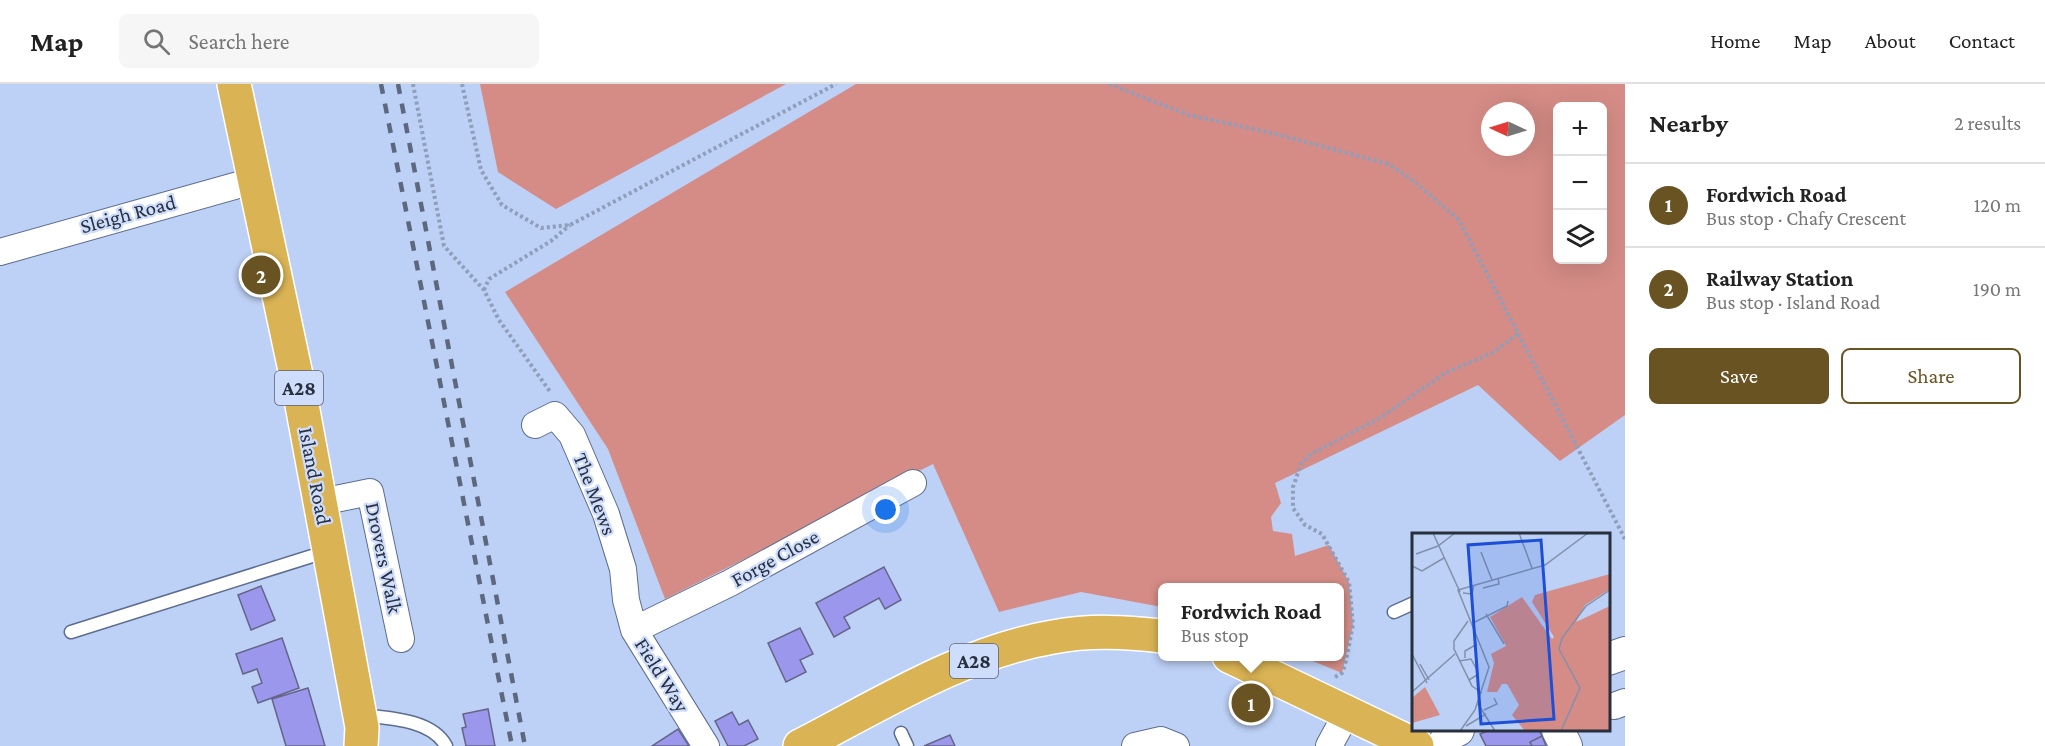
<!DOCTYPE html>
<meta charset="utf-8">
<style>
body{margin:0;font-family:"Crimson Pro",serif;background:#f6f6f6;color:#222}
.controls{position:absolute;right:18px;top:18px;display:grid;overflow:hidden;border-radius:9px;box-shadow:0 6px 24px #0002}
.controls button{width:54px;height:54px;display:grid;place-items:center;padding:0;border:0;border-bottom:2px solid #e0e0e0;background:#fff;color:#222;font:30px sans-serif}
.compass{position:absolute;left:1481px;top:18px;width:54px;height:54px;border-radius:50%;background:#fff;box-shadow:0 6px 24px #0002;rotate:274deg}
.you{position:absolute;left:886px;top:426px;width:21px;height:21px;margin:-15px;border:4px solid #fff;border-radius:50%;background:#1a73e8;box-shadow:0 0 0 9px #1a73e833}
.badge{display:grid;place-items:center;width:39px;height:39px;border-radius:50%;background:#695322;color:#fff;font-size:20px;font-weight:700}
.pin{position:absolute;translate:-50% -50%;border:3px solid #fff;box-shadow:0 2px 6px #0006}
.popup{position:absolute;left:1158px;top:499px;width:186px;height:78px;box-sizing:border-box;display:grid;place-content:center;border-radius:9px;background:#fff;filter:drop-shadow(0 2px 4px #0005);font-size:20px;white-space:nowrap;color:#767676}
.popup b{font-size:22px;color:#222}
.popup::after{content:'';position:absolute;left:50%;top:100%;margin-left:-12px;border:12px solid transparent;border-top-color:#fff}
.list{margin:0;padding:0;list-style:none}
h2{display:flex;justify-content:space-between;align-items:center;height:78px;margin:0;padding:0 24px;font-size:26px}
h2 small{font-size:20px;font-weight:400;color:#767676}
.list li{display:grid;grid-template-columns:39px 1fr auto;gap:18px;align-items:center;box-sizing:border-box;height:84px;padding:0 24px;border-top:2px solid #e0e0e0}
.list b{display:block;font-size:22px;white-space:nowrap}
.list p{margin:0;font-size:20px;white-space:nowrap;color:#767676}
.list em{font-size:20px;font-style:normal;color:#767676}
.actions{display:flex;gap:12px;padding:18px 24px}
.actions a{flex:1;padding:14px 0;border:2px solid #695322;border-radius:9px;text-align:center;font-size:21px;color:#695322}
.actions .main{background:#695322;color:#fff}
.icon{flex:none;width:33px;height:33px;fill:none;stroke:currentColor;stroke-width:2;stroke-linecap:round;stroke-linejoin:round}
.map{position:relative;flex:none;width:1625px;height:662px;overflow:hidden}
header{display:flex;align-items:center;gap:36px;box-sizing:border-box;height:84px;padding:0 30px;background:#fff;border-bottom:2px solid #e0e0e0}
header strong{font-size:28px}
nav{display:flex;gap:33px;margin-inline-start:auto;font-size:21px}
.search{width:420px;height:54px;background:#f6f6f6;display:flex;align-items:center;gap:15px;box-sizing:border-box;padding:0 21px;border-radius:9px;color:#767676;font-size:22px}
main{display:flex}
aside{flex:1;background:#fff}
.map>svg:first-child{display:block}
.green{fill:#d58c86;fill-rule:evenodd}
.building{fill:#9b97ec;stroke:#646488;stroke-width:1.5}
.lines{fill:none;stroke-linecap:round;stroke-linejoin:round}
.service-casing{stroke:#5d6d8f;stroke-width:15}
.minor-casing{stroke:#5d6d8f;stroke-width:28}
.tertiary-casing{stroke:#5d6d8f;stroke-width:34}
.trunk-casing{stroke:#fff;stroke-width:36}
.path{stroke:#8e9ebb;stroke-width:4;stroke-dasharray:3 3;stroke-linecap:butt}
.service{stroke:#fff;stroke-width:12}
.minor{stroke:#fff;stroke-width:26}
.tertiary{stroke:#fff;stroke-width:32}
.trunk{stroke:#dab354;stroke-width:33}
.rail{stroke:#5d687e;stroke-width:4.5;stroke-dasharray:10 10;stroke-linecap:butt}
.labels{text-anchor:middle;stroke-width:4.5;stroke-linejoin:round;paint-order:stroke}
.shield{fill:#ceddfb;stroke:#5a6376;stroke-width:1.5}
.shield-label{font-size:20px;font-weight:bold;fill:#282f3d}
.street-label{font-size:21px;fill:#282f3d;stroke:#ceddfb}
.inset-road{fill:none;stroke:#8190ab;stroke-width:1.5}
.view{fill:#1d4ed8;fill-opacity:0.15;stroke:#1d4ed8;stroke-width:3}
.inset-edge{fill:none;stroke:#282f3d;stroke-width:3}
</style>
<header>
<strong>Map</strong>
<div class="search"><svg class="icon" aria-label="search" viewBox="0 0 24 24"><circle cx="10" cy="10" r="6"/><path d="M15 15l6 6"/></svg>Search here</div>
<nav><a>Home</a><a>Map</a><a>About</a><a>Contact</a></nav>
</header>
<main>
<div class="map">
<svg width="1625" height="662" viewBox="0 0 1625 662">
<rect width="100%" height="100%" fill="#bdd0f5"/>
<path class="green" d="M480,0H786L556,125L498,88Z
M856,0H1625V331L1560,377L1478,301L1275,399L1281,419L1271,433L1273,447L1292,450L1295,472L1329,461L1349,498L1353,541L1342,589L1303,573L1340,572V504H1162V523L1081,508L999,528L933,380L665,515L608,365L505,208ZM1558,22H1602V176H1558ZM1490,27H1526V63H1490Z"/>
<path class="building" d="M884,483L901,516L885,525L879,514L844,533L850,544L834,553L816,519Z
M261,502L275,536L251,546L238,511Z
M800,544L813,570L800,576L806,588L786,598L768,559Z
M282,554L299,604L258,619L252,603L262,599L257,585L243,590L236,570Z
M308,604L325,662H286L272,615Z
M488,625L495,662H466L462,644L466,643L463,630Z
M732,628L739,641L748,636L758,655L744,662H728L715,637Z
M678,645L689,662H652Z
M1489,646H1539L1542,652L1530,658L1532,662H1486L1480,650Z
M950,651L955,662H924Z
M1542,652L1546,662H1532L1530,658Z"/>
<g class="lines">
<defs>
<path id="service" d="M1394,528L1414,519
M71,548L328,467
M360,631C387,634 432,635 446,662
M901,649L907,662"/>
<path id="minor" d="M0,168L256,96
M535,341L555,331L572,351L606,430L623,485L626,516L634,546L706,662
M321,418L370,408L401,555
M634,546L730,499L913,399
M1614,622L1625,618
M1135,662L1161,656L1176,662
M1329,662L1348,627"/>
<path id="tertiary" d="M1608,575L1625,569
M1558,646L1566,662
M1443,662L1449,650L1458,646"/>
<path id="trunk" d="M234,0L299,305L362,643L361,662
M1229,572L1417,662
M800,662C880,621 963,568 1053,553C1090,546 1126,548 1162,552"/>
</defs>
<use href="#service" class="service-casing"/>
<use href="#minor" class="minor-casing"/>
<use href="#tertiary" class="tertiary-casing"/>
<use href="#trunk" class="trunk-casing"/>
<path class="path" d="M413,0L444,162L484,206L499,236L551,309
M462,0L481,86L502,121L541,144L570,141L836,0
M1109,0L1189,31L1276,50L1388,80L1410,94L1459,136L1625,455
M484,206L489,195L551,157L570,141
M1335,593L1342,589L1345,581L1353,541L1349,498L1322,450L1305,441L1293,424V403L1301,380L1311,370L1380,334L1445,289L1492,269L1518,250"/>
<use href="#service" class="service"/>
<use href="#minor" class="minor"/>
<use href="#tertiary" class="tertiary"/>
<use href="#trunk" class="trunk"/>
<path class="rail" d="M381,0L512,662
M398,0L525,662"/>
</g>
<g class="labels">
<g class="shield">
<rect x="275" y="287" width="48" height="34" rx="4.5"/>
<rect x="950" y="560" width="48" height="34" rx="4.5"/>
</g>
<g class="shield-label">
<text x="299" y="311">A28</text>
<text x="974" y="584">A28</text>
</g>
<g class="street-label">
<text transform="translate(128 130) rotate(-15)" y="7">Sleigh Road</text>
<text transform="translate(315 392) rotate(79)" y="7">Island Road</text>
<text transform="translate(595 410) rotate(69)" y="7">The Mews</text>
<text transform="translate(384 474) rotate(78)" y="7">Drovers Walk</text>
<text transform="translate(775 474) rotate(-29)" y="7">Forge Close</text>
<text transform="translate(662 591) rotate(58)" y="7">Field Way</text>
</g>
</g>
<g transform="translate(1412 449)">
<rect width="198" height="198" fill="#bdd0f5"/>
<path d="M198,41V56L173,72L164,89L198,73V198H113L100,182L107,172L95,151H90L85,159H75L82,130L79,121L94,113L78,84L110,64L140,106L142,104L120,69L123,62ZM13,154L28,182L0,190V165Z" fill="#d58c86"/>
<path class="inset-road" d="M21,0L48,59M107,0L120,35M69,19L80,47M4,21L26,13L43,0M0,33L10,38L32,25M71,55L87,51L86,45M51,60L60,61L62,52M74,81L92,111M56,88L42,108V116L60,153L70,160M61,90L95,73L96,68M0,121L15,150M53,125V118L65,111M47,128L59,126L65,137V142L57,147M8,131L17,147M0,159L43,121M66,171L83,198M72,177L85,171L82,165M54,193L74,181M48,198L63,177L77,134L46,57L133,32L176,0M149,198L168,155L147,116L150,105L174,73L198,57"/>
<path class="view" d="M129,7L142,186L69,191L56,12Z"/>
<rect width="198" height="198" class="inset-edge"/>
</g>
</svg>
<div class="controls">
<button>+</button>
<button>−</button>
<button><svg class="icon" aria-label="layers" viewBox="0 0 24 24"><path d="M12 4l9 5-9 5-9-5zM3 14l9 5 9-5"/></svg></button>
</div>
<svg class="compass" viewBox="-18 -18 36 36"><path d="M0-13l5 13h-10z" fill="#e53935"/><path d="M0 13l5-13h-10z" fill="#767676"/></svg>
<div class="you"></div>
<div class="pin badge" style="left:1251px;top:619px">1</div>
<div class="popup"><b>Fordwich Road</b>Bus stop</div>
<div class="pin badge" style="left:261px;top:191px">2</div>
</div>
<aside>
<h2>Nearby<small>2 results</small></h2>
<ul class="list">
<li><span class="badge">1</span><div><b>Fordwich Road</b><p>Bus stop · Chafy Crescent</p></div><em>120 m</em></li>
<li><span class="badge">2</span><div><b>Railway Station</b><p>Bus stop · Island Road</p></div><em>190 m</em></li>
</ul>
<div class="actions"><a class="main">Save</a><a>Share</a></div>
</aside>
</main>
